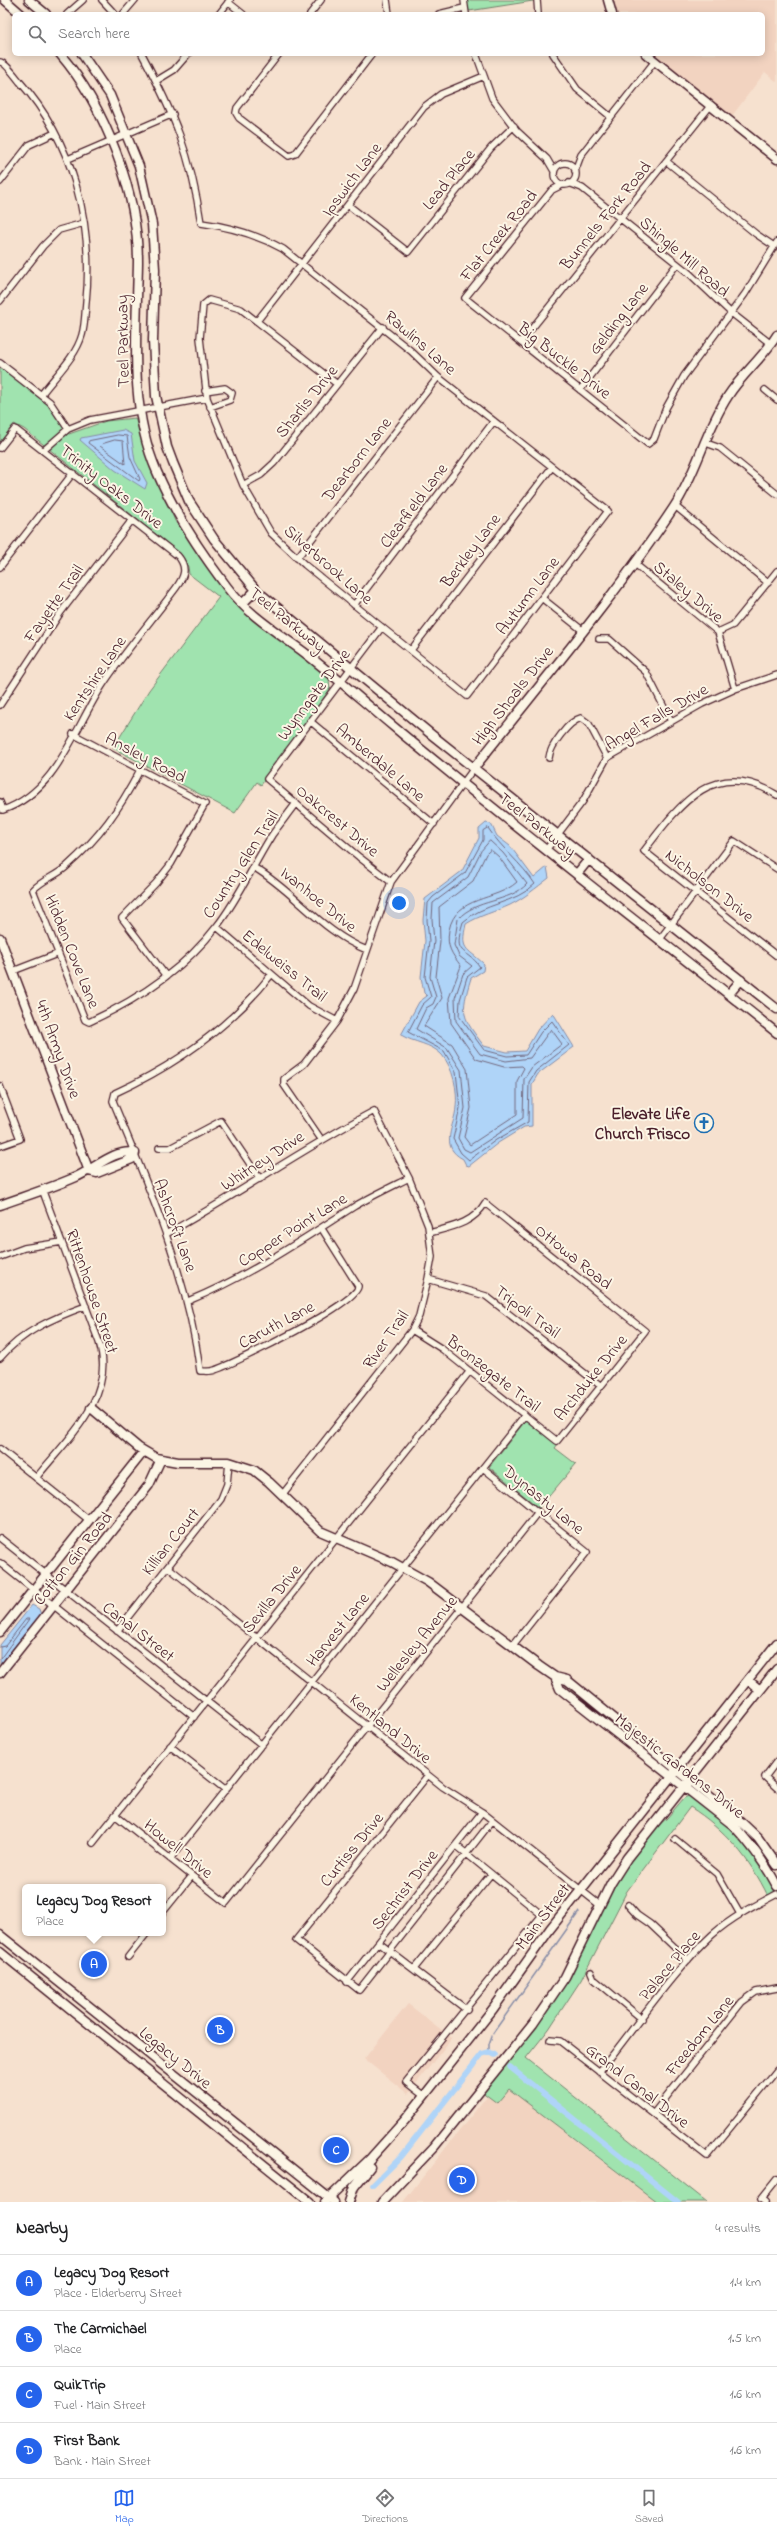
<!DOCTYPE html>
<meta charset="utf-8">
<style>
body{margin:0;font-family:"Indie Flower",sans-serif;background:#f2f2f2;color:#202124}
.you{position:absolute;left:399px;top:903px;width:14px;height:14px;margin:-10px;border:3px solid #fff;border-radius:50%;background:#1a73e8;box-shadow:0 0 0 6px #1a73e833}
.badge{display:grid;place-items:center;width:26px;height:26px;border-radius:50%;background:#2563eb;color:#fff;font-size:13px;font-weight:700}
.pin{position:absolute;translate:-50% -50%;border:2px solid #fff;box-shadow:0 1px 4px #0006}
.popup{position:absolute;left:22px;top:1884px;width:144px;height:52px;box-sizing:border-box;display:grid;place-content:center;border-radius:6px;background:#fff;filter:drop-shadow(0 1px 3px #0005);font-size:13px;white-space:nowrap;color:#757577}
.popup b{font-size:15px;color:#202124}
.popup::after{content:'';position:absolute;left:50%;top:100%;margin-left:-8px;border:8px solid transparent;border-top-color:#fff}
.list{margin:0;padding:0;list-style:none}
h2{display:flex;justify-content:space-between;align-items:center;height:52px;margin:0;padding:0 16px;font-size:17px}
h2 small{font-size:13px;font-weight:400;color:#757577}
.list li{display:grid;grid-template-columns:26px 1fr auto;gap:12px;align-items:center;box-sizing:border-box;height:56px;padding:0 16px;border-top:1px solid #e0e0e0}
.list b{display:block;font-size:15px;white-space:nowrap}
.list p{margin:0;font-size:13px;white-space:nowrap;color:#757577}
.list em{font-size:13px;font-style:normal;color:#757577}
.icon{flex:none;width:22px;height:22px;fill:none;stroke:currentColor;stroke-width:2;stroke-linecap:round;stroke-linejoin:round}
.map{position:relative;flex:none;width:777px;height:2202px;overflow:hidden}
.search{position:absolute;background:#fff;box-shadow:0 2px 10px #0003;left:12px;right:12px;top:12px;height:44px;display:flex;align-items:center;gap:10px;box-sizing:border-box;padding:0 14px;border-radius:6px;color:#757577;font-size:15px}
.sheet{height:276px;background:#fff}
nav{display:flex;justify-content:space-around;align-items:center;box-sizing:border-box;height:56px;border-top:1px solid #e0e0e0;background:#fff;font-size:11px;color:#757577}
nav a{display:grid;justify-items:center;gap:2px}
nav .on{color:#2563eb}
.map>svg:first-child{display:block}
.built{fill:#f2d3c0}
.green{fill:#a0e3af;stroke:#75816d}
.water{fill:#afd4f8;stroke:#878ca6}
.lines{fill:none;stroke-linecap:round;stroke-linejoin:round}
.shore{stroke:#72677d;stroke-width:1}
.stream{stroke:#878ca6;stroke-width:1.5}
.canal{stroke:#afd4f8;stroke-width:5.5}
.street-casing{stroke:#4a1f2b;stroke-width:8}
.secondary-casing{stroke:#4a1f2b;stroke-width:11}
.street{stroke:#fcf5e5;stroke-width:5.5}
.secondary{stroke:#fcf5e5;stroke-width:8}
.labels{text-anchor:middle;stroke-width:4;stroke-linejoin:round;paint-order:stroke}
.street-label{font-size:17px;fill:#4a1f2b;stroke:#fcf5e5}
.poi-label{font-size:17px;font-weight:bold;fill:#4a1f2b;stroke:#fcf5e5;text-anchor:end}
</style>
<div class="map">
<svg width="777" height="2202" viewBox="0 0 777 2202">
<rect width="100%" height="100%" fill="#f6e1cf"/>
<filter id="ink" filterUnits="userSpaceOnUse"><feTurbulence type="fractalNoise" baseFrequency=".025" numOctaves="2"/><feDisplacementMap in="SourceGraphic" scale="8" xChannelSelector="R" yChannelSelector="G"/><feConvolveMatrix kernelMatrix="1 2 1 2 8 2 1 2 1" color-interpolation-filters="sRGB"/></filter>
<g filter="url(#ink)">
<path class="built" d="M613,0H777V82L765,72L732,116L652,54H763V14H617Z
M408,2004L452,2038L408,2094L364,2059Z
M509,2088L590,2152L657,2202H403L487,2096L497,2103Z"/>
<path class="green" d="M466,0H533V1L469,11Z
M0,366L49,405L69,434L106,421L135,418L145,448L175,521L226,589L329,679L330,689L261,785L257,782L235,813L113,748L149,690L219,597L189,574L188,567L182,555L24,429L14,424L0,442Z
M526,1420L558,1444L555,1448L576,1464L539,1508L489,1467Z
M691,1795L744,1841L775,1890L768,1896C750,1859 725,1829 690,1807L627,1891L581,1980L549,2029L526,2058L707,2202H657L509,2089L497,2103L481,2091L538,2020L623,1872L650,1833L667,1818L684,1798Z"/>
<path class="water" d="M123,430L131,434L135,461L147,483L145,489L115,470L80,440L81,438Z
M486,823L491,824L497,836L510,846L534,878L547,867L549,878C536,888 524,898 510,905C495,912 480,915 466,924C460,951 466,947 484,964L483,971L471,978C460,1014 462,1017 484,1046L507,1052L525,1051L538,1029L553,1013L574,1047L538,1074L532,1084V1126L524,1127L498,1143L469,1166L466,1165L463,1159C438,1146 455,1126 456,1107C458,1090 453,1068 442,1055C431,1043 414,1043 401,1035L419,1002L427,996L424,993L421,977L425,941L423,920L425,899L462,871L479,838V829Z
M32,1605L39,1609L41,1615L34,1622L0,1665V1645Z"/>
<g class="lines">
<path class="shore" d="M118,435L127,436L130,457L140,479L139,481L88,443L89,441Z
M115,440L123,441L125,464L100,446L102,444Z
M488,828C501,848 522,864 535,884C515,904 483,903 463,922C452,958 466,946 480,967L467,977L460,1000L459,1016L484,1050L507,1056L526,1055L541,1032L552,1021L569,1045L536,1071L529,1082L528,1122L496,1140L469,1160L461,1153L453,1139L460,1108L456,1072L444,1051L408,1032L422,1005L431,997L425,977L429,941L427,920L428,903L433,897L465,873L483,840V831Z
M490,841L503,853L527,884C509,903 475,899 458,919L454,945L459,956L472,966L463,974L455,998L456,1021L480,1054L506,1061L530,1058L551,1029L562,1044L532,1067L524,1079L523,1118L470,1152L464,1149L458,1138L465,1108L461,1070L447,1048L416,1029L426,1008L433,1004L436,997L430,977L434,941L432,919L433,903L468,877L481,851Z
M491,850L499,857L517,882C495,902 456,895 449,930C446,947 452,954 461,966L449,998L451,1023L476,1059L504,1067L522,1066L524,1068L517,1081V1114L470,1145L464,1137L471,1108L467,1069L452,1044L424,1026L442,998L436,977L440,941L439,907L473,881L486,854Z
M0,1647L5,1646L26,1619H29L0,1659"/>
<path class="stream" d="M489,2052V2044L493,2033L579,1912"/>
<path class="canal" d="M510,2067L678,2202
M373,2185L401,2157L482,2054L489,2052L495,2055"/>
<defs>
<path id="street" d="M102,0L115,14
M387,0L389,14
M464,0L466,14
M537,0L538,14
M228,2L243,14
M67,14L83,0
M123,14L135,0
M219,14L230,0
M310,14L321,0
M439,14L464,8
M142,54C174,114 191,155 201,223C231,227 256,234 283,249L411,351L438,377L608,511L467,696L305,565L271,533L243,485L207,398L200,338L203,305L209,300L241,309L337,384
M279,54L237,108L236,113L239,118L289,156L295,154L372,54
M476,54L492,98L517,131L547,159L554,171
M553,54L577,89L611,117
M0,62C5,62 16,77 20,82C73,141 94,224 86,302C85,313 85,325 82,335C76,357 54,377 41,395
M156,81L174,70L188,54
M68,159L173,114
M666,161L756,234L774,246
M554 174a11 11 0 1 1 22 0a11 11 0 1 1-22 0Z
M575,171L581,155L655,61
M0,182L29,145L55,133
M569,183L582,188L690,274L729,311L771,344
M564,184L552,190L465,298L648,444L654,439L666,408L684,376L745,294L777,242
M348,205L408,252L491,148L514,126
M0,301L43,246L59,230L84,223
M257,321L424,107L441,94L484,76
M521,342L711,105
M0,363L50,402L68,429
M580,390L677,264
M765,390L777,400
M205,391L225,388L232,393L230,400L210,407
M706,443L720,448L777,494
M0,448L15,429L178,556C188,568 184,577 176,588C152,620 126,650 104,683C75,726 58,791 3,810L0,802
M44,450L68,429L90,420L207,398
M243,485L261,475L274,463L383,327
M675,506L768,583
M297,558L438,377
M634,563L718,632L735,689
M0,567L73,473
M543,599L582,630
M354,605L494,421
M382,627L267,779L359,857L391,882
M718,632L733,625L777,571
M599,639H609L646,672L671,721
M411,650L552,467
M0,705L61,612L132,520
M310,721L434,824
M73,734L205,804L171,864L156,883L122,918L166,976
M549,758C550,746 569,721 581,718L589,724L607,758
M140,770C119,810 100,837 66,867C56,876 42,880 33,890L85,1020L89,1022C137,1000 185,968 217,926C239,898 253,865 272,835C280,824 288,814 296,803
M777,795C714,756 679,805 644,851L777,956
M546,850L583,801L607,758L702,704L735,689L777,675
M255,868C295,892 323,933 367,950
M217,927L309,1006L337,1021
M660,939L734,841L777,869
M13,971L57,954
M271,975C230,1027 174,1066 115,1093L113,1101C149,1188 188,1276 200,1371C205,1371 211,1372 215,1370C235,1363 361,1302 358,1286L322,1229
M0,1086L20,1139L0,1146
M321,1139L284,1085V1079L304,1064L337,1021L354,989L391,882L474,768
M159,1148H170L221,1121L260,1179
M166,1234C237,1195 302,1149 374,1111L409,1178L428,1226L432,1257L428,1279L419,1316L412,1330L282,1495
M0,1257L24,1248L62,1242
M428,1279L486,1296L601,1386
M188,1301C249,1276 300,1241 355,1206C372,1196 391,1187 409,1178
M412,1330L442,1349L557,1441L645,1331L485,1203C473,1224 451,1227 429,1233
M0,1358C23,1331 53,1318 86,1306
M0,1449L89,1520
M483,1468L587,1552L513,1645
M36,1478C67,1439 117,1396 99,1342L42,1189
M0,1538L262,1745
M0,1563L194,1717
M168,1567L443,1787L482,1812L601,1906
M117,1631L221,1499L227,1484L229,1462
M170,1746L226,1790
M777,1761L765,1777L777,1788
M428,1775L296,1940L359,1990L492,1821
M115,1815L226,1903L538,1512
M675,1839L717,1874L740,1914
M93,1843L470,1371
M170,1859L525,1415
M628,1905L637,1915L650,1924L688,1960
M163,1912L192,1876
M379,1943L467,2010
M128,1957L147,1933
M414,1969L491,1874
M591,1972L594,1979L642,2019
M347,1982L482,1812
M550,2040L560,2041L707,2156L777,2070
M599,2072C635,2028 671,1973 712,1935C731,1918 754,1906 777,1894
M424,2096L406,2082L542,1915L457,1846
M653,2114L742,2002L756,1992L777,1988
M765,2202L761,2199L777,2179"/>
<path id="secondary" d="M5,0L21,14
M29,0L46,14
M608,0L612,14
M60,54C105,106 138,193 138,262C137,331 128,406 157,472C175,514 199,550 227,587C247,614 278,633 305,653C336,677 365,703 394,727C520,832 650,931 777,1033
M82,54L110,95L139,166L152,224L155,269L153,341L156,396L167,447L173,463L189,501L214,539L256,590L432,735L777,1009
M646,54L777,159
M243,603L256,590
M474,768C541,683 614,598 674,507C697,472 705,431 728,396C742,374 763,358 777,335
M577,874L589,859
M0,938L89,1171
M729,994L741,980
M0,1205C25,1196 51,1188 76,1177C93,1170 115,1148 135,1153L132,1159L97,1173L89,1171
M91,1408L139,1448L156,1458L178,1462H229L254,1470L269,1482L320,1531L392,1562L428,1582L539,1666L555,1677L567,1680L740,1821L758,1838L777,1865
M0,1632L144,1451
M0,1673L149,1485L161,1459
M555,1677L560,1689L733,1825C751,1844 765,1863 777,1886
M748,1680L760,1690
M0,1935L334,2202
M0,1952L310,2202
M325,2202L370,2159L405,2120L493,2009L550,1929L777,1643
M349,2202L354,2187L370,2167
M382,2202L434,2147L533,2024L565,1977L611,1883L627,1858L777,1669"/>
</defs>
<use href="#street" class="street-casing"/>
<use href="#secondary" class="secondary-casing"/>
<use href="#street" class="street"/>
<use href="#secondary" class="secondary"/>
</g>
</g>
<defs>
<symbol id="church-ring" viewBox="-11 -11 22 22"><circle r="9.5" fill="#fcf5e5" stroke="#1f6fb2" stroke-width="1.5"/><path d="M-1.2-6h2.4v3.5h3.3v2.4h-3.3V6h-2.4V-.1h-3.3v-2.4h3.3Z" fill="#1f6fb2"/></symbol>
</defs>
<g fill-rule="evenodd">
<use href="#church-ring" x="693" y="1112" width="22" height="22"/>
</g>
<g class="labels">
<g class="street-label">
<text transform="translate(351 179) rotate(-53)" y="6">Ipswich Lane</text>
<text transform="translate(448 179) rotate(-51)" y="6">Lead Place</text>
<text transform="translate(605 215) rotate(-51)" y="6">Bunnels Fork Road</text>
<text transform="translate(498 235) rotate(-51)" y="6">Flat Creek Road</text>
<text transform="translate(685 256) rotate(41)" y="6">Shingle Mill Road</text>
<text transform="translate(618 318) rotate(-52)" y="6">Gelding Lane</text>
<text transform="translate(122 341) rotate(-91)" y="6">Teel Parkway</text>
<text transform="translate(421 342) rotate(41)" y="6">Rawlins Lane</text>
<text transform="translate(565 360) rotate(38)" y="6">Big Buckle Drive</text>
<text transform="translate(306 401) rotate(-51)" y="6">Sharlis Drive</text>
<text transform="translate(356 459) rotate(-52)" y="6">Dearborn Lane</text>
<text transform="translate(112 486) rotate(38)" y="6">Trinity Oaks Drive</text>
<text transform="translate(413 505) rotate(-53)" y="6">Clearfield Lane</text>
<text transform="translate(470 550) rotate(-53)" y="6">Berkley Lane</text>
<text transform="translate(329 564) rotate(41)" y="6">Silverbrook Lane</text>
<text transform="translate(689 591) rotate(40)" y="6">Staley Drive</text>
<text transform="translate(527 595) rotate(-53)" y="6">Autumn Lane</text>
<text transform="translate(53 603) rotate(-55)" y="6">Fayette Trail</text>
<text transform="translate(288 619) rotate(39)" y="6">Teel Parkway</text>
<text transform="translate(94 678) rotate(-56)" y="6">Kentshire Lane</text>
<text transform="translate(313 694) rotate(-53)" y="6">Wynngate Drive</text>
<text transform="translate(512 695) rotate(-52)" y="6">High Shoals Drive</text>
<text transform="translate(656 716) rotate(-30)" y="6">Angel Falls Drive</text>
<text transform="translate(146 757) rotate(28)" y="6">Ansley Road</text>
<text transform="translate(381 762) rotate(40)" y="6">Amberdale Lane</text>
<text transform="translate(338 820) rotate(40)" y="6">Oakcrest Drive</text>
<text transform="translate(538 824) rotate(38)" y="6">Teel Parkway</text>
<text transform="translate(240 864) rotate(-57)" y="6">Country Glen Trail</text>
<text transform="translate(710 885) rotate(38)" y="6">Nicholson Drive</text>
<text transform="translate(319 899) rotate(39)" y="6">Ivanhoe Drive</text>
<text transform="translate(73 951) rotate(68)" y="6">Hidden Cove Lane</text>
<text transform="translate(285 965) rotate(39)" y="6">Edelweiss Trail</text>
<text transform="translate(59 1049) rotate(70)" y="6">4th Army Drive</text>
<text transform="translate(262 1160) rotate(-33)" y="6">Whitney Drive</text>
<text transform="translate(176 1225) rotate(70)" y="6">Ashcroft Lane</text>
<text transform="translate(292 1229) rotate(-32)" y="6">Copper Point Lane</text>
<text transform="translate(574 1256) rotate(39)" y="6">Ottowa Road</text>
<text transform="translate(93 1291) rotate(71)" y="6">Rittenhouse Street</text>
<text transform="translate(528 1311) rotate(37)" y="6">Tripoli Trail</text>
<text transform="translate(276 1324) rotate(-28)" y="6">Caruth Lane</text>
<text transform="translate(385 1339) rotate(-55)" y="6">River Trail</text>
<text transform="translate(494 1373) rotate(38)" y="6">Bronzegate Trail</text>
<text transform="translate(590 1377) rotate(-51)" y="6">Archduke Drive</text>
<text transform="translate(544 1499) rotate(39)" y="6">Dynasty Lane</text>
<text transform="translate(170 1541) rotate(-51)" y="6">Killian Court</text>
<text transform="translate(72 1558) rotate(-51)" y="6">Cotton Gin Road</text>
<text transform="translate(271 1598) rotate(-51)" y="6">Sevilla Drive</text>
<text transform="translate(337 1629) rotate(-51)" y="6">Harvest Lane</text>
<text transform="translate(139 1631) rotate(38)" y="6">Canal Street</text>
<text transform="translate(416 1643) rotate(-51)" y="6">Wellesley Avenue</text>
<text transform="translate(391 1728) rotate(39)" y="6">Kentland Drive</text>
<text transform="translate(680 1765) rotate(38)" y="6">Majestic Gardens Drive</text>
<text transform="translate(179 1848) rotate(39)" y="6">Howell Drive</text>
<text transform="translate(351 1849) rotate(-51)" y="6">Curtiss Drive</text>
<text transform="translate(404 1889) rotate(-52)" y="6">Sechrist Drive</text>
<text transform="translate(542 1916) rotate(-53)" y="6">Main Street</text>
<text transform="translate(669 1965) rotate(-50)" y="6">Palace Place</text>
<text transform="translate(699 2035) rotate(-51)" y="6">Freedom Lane</text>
<text transform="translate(176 2057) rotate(39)" y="6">Legacy Drive</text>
<text transform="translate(638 2085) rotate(38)" y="6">Grand Canal Drive</text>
</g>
<g class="poi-label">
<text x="690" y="1119">Elevate Life<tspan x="690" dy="20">Church Frisco</tspan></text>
</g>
</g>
</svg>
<div class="you"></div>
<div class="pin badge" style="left:94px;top:1964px">A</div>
<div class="popup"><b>Legacy Dog Resort</b>Place</div>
<div class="pin badge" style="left:220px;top:2030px">B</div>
<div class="pin badge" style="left:336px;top:2150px">C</div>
<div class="pin badge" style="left:462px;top:2180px">D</div>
<div class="search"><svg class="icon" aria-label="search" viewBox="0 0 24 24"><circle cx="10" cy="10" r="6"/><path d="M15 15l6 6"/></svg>Search here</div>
</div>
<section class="sheet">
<h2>Nearby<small>4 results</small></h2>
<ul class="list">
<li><span class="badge">A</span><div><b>Legacy Dog Resort</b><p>Place · Elderberry Street</p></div><em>1.4 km</em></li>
<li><span class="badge">B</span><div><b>The Carmichael</b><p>Place</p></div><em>1.5 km</em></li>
<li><span class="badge">C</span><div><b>QuikTrip</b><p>Fuel · Main Street</p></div><em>1.6 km</em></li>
<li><span class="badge">D</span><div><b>First Bank</b><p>Bank · Main Street</p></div><em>1.6 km</em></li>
</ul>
</section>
<nav>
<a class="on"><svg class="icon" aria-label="map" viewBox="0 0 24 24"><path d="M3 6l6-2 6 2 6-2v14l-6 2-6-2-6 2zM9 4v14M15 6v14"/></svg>Map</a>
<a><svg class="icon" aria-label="directions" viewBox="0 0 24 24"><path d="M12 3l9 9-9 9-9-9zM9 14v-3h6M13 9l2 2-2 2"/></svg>Directions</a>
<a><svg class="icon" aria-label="saved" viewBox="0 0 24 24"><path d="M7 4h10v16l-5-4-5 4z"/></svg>Saved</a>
</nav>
